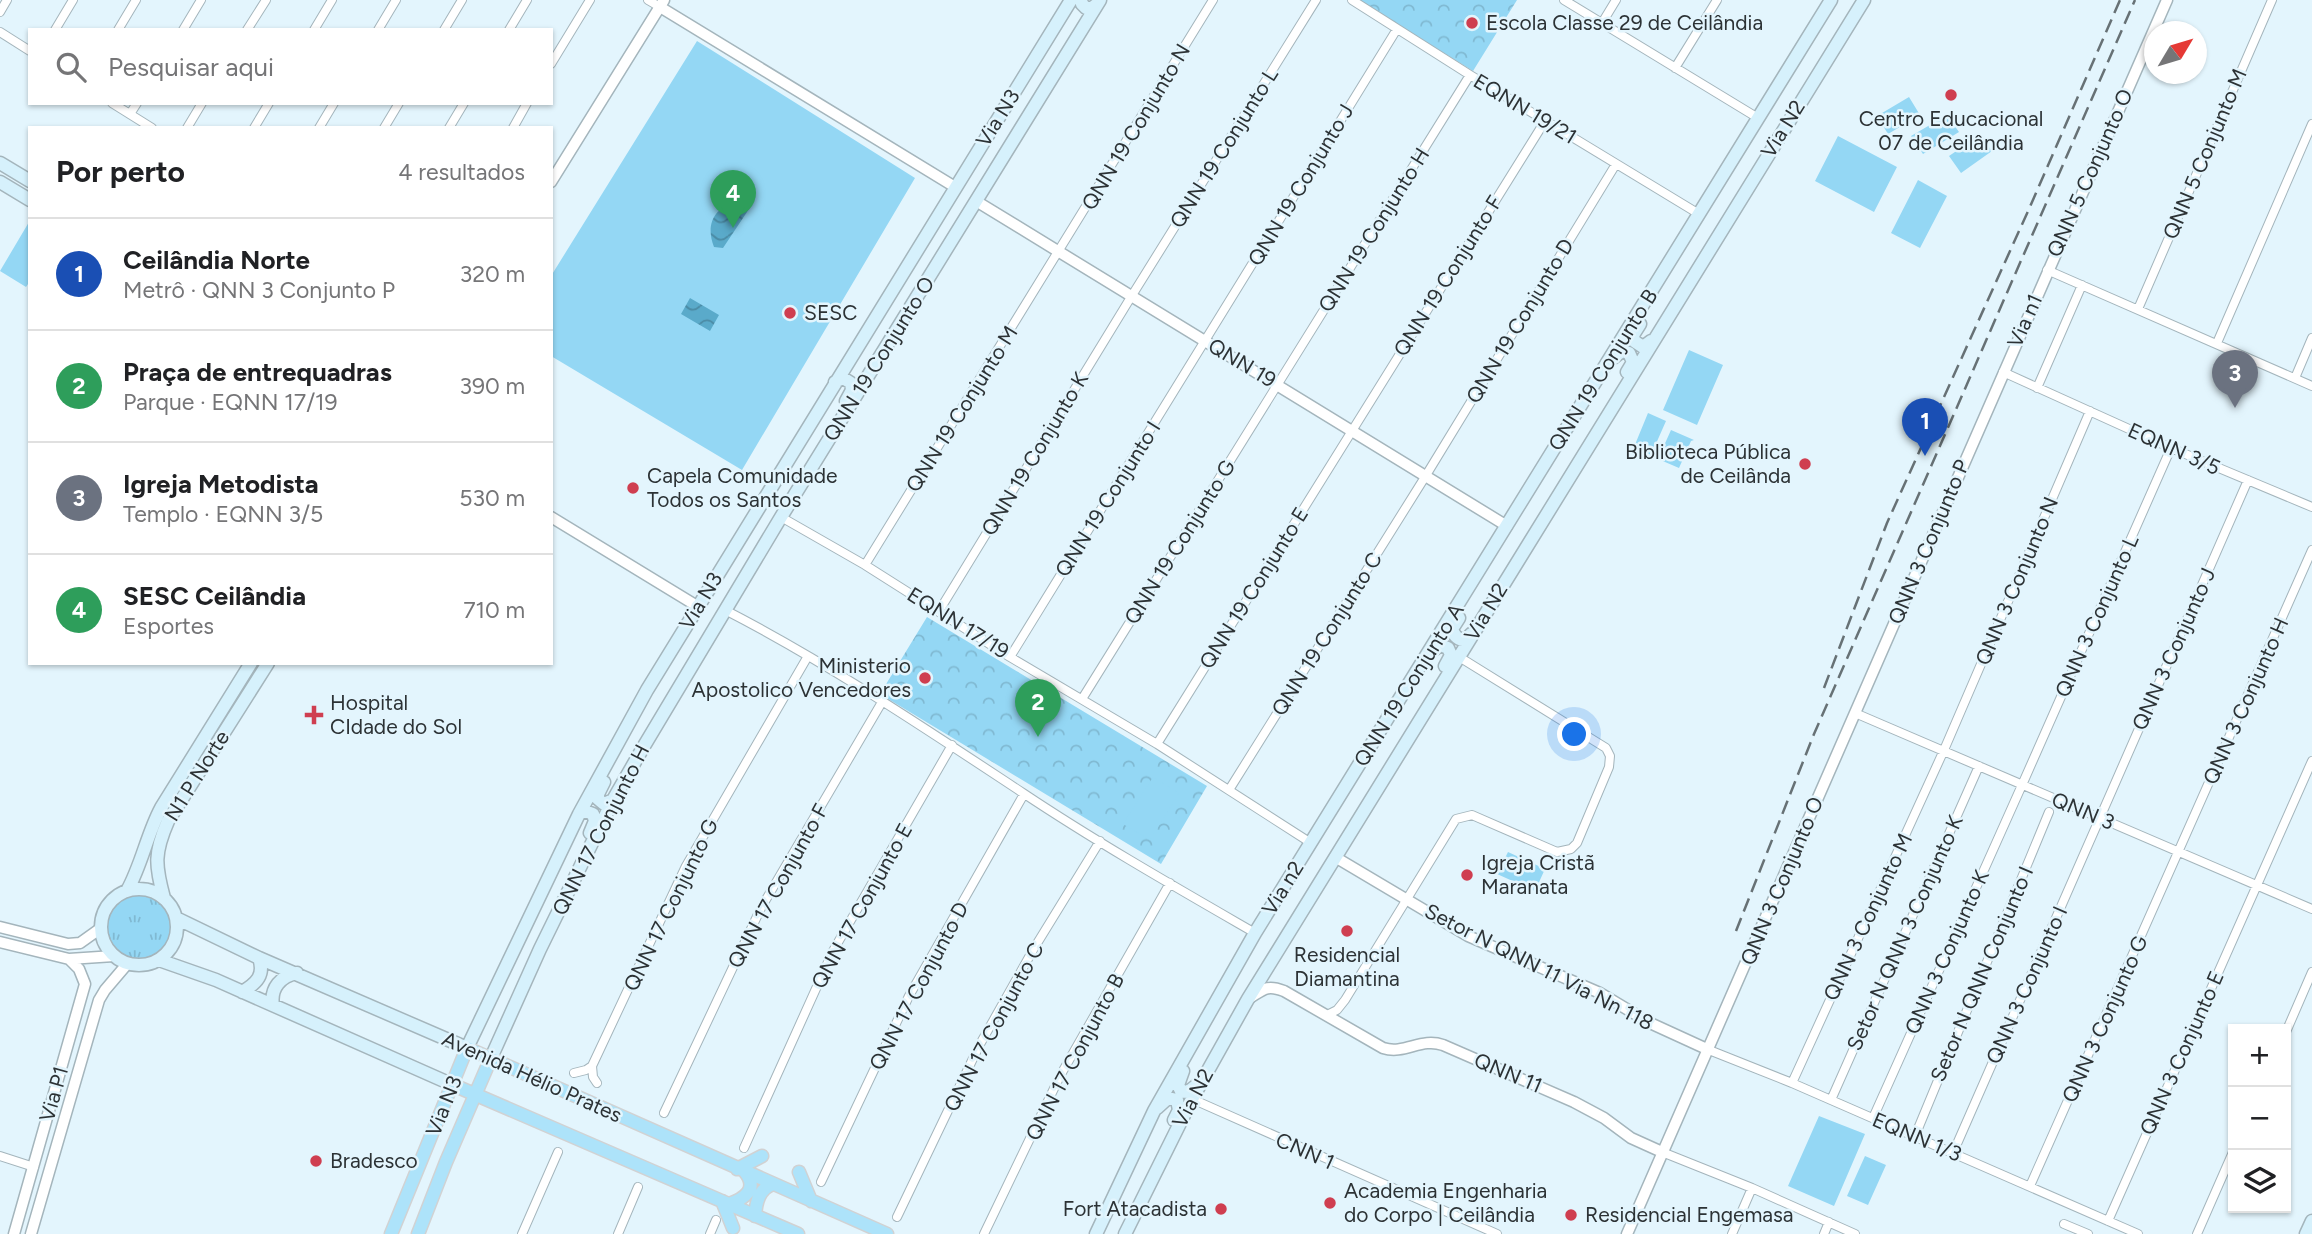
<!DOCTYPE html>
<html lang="pt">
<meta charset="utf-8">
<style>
body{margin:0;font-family:Figtree,sans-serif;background:#f6f6f6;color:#202124}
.controls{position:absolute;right:21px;bottom:21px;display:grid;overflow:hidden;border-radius:0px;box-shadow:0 2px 5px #0004}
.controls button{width:63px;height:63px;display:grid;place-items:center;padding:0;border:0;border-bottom:2px solid #e0e0e0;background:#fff;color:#202124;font:35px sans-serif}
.compass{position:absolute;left:2144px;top:21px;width:63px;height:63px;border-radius:50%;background:#fff;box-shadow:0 2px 5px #0004;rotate:52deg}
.you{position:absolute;left:1575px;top:735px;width:24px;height:24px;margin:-18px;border:5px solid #fff;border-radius:50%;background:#1a73e8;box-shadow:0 0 0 10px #1a73e833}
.badge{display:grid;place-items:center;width:46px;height:46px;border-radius:50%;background:#cf3e50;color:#fff;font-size:23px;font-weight:700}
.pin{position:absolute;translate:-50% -58px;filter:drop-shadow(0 2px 4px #0008)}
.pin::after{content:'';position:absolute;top:37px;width:24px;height:21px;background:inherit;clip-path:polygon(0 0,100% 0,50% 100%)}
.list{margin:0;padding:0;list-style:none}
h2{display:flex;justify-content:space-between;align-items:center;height:91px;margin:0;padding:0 28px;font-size:30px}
h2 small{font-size:23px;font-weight:400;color:#757577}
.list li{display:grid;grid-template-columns:46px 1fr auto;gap:21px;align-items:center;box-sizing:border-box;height:112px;padding:0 28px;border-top:2px solid #e0e0e0}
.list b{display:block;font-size:26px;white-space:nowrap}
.list p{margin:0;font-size:23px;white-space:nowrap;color:#757577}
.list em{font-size:23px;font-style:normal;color:#757577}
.icon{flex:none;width:38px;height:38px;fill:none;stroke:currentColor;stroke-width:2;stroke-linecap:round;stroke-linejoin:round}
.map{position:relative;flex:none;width:2312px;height:1234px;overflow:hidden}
.search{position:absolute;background:#fff;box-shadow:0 2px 5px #0004;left:28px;top:28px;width:525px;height:77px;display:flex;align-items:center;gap:18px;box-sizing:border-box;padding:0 24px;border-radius:0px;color:#757577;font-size:26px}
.panel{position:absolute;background:#fff;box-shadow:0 2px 5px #0004;left:28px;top:126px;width:525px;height:539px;border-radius:0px}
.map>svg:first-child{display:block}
.grass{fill:url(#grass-tufts)}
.park{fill:url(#park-crowns)}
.garden{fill:#94d7f4}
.water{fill:url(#water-waves)}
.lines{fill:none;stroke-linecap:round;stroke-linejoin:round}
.minor-casing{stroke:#a4b5bc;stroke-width:10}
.tertiary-casing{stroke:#a4b5bc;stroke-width:13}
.secondary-casing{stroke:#a4b5bc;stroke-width:15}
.primary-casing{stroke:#d1d2d3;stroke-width:15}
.minor{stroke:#fff;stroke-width:8}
.tertiary{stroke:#fff;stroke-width:10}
.secondary{stroke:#d6f1fc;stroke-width:12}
.primary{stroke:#ade3fa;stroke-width:12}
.rail{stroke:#677175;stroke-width:2.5;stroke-dasharray:14 7;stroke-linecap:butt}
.poi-dot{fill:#cf3e50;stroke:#e3f5fd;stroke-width:2.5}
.labels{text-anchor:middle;stroke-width:5;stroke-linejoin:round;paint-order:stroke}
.poi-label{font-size:21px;fill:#2c3235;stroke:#e3f5fd;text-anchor:start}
.street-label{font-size:21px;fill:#2c3235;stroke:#e3f5fd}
</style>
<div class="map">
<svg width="2312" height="1234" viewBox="0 0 2312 1234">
<defs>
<pattern id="grass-tufts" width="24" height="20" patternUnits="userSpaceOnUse" patternTransform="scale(1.75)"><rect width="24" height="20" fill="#94d7f4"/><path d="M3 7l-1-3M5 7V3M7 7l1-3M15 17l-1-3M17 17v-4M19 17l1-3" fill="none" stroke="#80b9d2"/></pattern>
<pattern id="park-crowns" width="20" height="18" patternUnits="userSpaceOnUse" patternTransform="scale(1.75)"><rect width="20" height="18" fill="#94d7f4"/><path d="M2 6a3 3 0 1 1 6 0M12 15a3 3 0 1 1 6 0" fill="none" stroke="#80b9d2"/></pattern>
<pattern id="water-waves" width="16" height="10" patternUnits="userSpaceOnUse" patternTransform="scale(1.75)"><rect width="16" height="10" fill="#5aaaca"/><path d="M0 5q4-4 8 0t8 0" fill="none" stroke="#4b8ba5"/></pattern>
</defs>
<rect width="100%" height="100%" fill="#e3f5fd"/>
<path class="grass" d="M106 928a33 33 0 1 1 66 0a33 33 0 1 1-66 0Z"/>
<path class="park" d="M1358,0H1517L1473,71Z
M927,617L1207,786L1161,864L880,694Z"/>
<path class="garden" d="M697,41L915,178L742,470L551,356V276Z
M1909,97L1920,115L1888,134L1877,116Z
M1947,115L1959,132L1923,154L1911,136Z
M1980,135L1992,151L1961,173L1949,156Z
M1838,136L1897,167L1874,212L1815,181Z
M1918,180L1947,196L1920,248L1891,233Z
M29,222L30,281L26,287L0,271Z
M1689,350L1723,365L1697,425L1663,410Z
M1648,413L1666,421L1651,455L1634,447Z
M1671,430L1694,440L1691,441L1679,468L1658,459Z
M1153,777L1179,793L1150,840L1123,824Z
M1508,852L1545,869L1535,891L1497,874Z
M1819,1116L1865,1134L1834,1206L1788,1186Z
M1865,1156L1886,1165L1868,1205L1847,1196Z"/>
<path class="water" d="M735,203L751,206L723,248L714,247C706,227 712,208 735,203Z
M690,298L719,315L710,331L681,314Z"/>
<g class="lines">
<defs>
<path id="minor" d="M648,0L660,7
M1352,0L1470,75L1699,214
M1564,0L1758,118
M0,12L7,0
M1602,23L1616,0
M55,30L73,0
M118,30L136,0
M183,30L201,0
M247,30L266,0
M314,30L332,0
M378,30L396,0
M444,30L462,0
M509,30L527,0
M0,32L30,51
M551,64L590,0
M1675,68L1717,0
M112,103L152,128
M130,114L137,103
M187,128L202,103
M254,128L269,103
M319,128L334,103
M384,128L399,103
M449,128L464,103
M513,128L527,103
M2047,270L2312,386
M2138,309L2272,0
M2217,343L2312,124
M2003,372L2171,448L2312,507
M2295,378L2312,338
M2037,388L2082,285
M781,517L865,565L1010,657L1157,744L1311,843
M865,565L1213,0
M725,610C828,663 926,729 1023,793C1098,843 1177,888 1255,933
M939,611L1131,297L1316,0
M1010,657L1397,29
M1082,699L1470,75
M1855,713L2312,909
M1157,744L1545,121
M1229,790L1425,477L1616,164
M1327,1015L1337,1010L1345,1000L1456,819L1472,815L1557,852L1571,849L1577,843L1609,767L1610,756L1606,748L1456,655
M2286,1032L2312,972
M1709,1050L1792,1083L2138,1234
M592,1066L593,1077L597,1083
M574,1073L586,1070L592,1066L686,866L808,656
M1792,1083L1944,750L2090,411
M1192,1099L1497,1234
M1831,1100L1979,766
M664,1113L761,908L882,702
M1873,1118L2022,785L2171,448
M1915,1136L2049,812
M744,1148L833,951L952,745
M1662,1152L1752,1188L1855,1234
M1953,1153L2248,480
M0,1156L34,1167
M821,1182L909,996L1024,794
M2030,1186L2312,550
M897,1217L979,1046L1033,950L1100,841
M2108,1221L2312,761
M2064,1224L2088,1234
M522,1234L558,1152
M618,1234L638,1187
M710,1234L716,1220
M984,1234L1060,1076L1170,883
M1732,1234L1752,1188
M1824,1234L1829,1222
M2197,1234L2233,1152"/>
<path id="tertiary" d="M660,7L955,187
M551,182L664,0
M976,201L1507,526
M551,517L697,606
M1335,857L1468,936L1600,993L1650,1023L1709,1050
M0,927L68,944L80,943L101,928
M0,942L69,959L114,956
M1248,999C1263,990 1266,984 1284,991L1383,1048C1405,1055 1421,1037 1443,1045L1574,1102L1604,1118L1631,1138L1662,1152
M14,1234L85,984L79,969L69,959
M31,1234L99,1000L105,990L128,963
M1627,1234L2167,0"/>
<path id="secondary" d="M1081,0L1082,4L1086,8H1092L1097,4
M0,163L30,181
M0,182L30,200
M1640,324L1633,335L1634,341L1643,347L1651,341
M1613,358L1622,351L1629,353L1633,362L1627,372
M835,382L843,378L851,383L852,390L846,401
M1459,618L1452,629C1454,636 1458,640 1466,640L1471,634
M1431,652L1440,645L1448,648L1451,655L1445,666
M604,782L598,794V799L604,804L613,800
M579,814L585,811L593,814L595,821L590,833
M101 927a38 38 0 1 1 76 0a38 38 0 1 1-76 0Z
M127,891C142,864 147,834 161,808L251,663
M164,898C155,865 154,853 168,821L268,663
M176,918L259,958L467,1048L579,814L647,690L1071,0
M159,960L216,980L451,1084
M242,992C257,983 265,975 259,958
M273,1005C270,988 281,976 297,973
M491,1058L540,949L613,800L644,746L781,517L1100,0
M1183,1071L1178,1085L1181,1091L1188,1092L1198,1084
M1157,1108L1168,1098L1177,1100L1179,1110L1174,1120
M1096,1234L1154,1111L1255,933L1831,0
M1125,1234L1192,1099L1248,999L1864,0
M2306,1234L2312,1221"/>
<path id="primary" d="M451,1084L798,1234
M737,1169L762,1156
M799,1172L811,1201
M722,1201L733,1228
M729,1204C744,1199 759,1189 745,1172
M755,1216C756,1202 759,1189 773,1184
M391,1234L467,1048L887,1234
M418,1234L446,1162L491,1058"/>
</defs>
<use href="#minor" class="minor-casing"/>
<use href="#tertiary" class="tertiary-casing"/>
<use href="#secondary" class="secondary-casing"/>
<use href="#primary" class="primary-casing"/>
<use href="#minor" class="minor"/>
<use href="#tertiary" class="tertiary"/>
<use href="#secondary" class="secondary"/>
<use href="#primary" class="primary"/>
<path class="rail" d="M1824,688L1887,523L2029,209L2120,0
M1736,931L1814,734L2135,0"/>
</g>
<g class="poi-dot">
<circle cx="1472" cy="23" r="7"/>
<circle cx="1951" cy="95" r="7"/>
<circle cx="790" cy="313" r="7"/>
<circle cx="1805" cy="464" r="7"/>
<circle cx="633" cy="488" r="7"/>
<circle cx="925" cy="678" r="7"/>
<path d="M310.5 704.5h7v7h7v7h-7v7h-7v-7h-7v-7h7z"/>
<circle cx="1467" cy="875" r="7"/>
<circle cx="1347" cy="931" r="7"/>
<circle cx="316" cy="1161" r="7"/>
<circle cx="1330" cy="1203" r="7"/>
<circle cx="1221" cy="1209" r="7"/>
<circle cx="1571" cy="1215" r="7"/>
</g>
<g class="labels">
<g class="poi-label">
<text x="1486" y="30">Escola Classe 29 de Ceilândia</text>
<text x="1951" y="126" text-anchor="middle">Centro Educacional<tspan x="1951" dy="24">07 de Ceilândia</tspan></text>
<text x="804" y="320">SESC</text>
<text x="1791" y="459" text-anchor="end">Biblioteca Pública<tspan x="1791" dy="24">de Ceilânda</tspan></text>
<text x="647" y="483">Capela Comunidade<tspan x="647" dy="24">Todos os Santos</tspan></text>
<text x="911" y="673" text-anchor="end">Ministerio<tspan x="911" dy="24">Apostolico Vencedores</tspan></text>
<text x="330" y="710">Hospital<tspan x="330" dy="24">CIdade do Sol</tspan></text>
<text x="1481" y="870">Igreja Cristã<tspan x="1481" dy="24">Maranata</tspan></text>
<text x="1347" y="962" text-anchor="middle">Residencial<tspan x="1347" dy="24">Diamantina</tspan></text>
<text x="330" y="1168">Bradesco</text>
<text x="1344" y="1198">Academia Engenharia<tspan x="1344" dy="24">do Corpo | Ceilândia</tspan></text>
<text x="1207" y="1216" text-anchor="end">Fort Atacadista</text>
<text x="1585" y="1222">Residencial Engemasa</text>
</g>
<g class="street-label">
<text transform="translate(1525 109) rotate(31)" y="7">EQNN 19/21</text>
<text transform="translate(998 118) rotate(-58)" y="7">Via N3</text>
<text transform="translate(1136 127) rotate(-59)" y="7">QNN 19 Conjunto N</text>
<text transform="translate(1783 129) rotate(-58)" y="7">Via N2</text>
<text transform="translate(1224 148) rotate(-58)" y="7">QNN 19 Conjunto L</text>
<text transform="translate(2205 154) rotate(-67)" y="7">QNN 5 Conjunto M</text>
<text transform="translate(2090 173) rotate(-66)" y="7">QNN 5 Conjunto O</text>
<text transform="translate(1301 185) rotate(-59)" y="7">QNN 19 Conjunto J</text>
<text transform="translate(1374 230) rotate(-58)" y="7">QNN 19 Conjunto H</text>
<text transform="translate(1448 276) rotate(-58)" y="7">QNN 19 Conjunto F</text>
<text transform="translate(1520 321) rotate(-59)" y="7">QNN 19 Conjunto D</text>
<text transform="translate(2025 321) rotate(-66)" y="7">Via n1</text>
<text transform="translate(879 359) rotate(-58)" y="7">QNN 19 Conjunto O</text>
<text transform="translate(1242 363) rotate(31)" y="7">QNN 19</text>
<text transform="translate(1603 370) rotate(-58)" y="7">QNN 19 Conjunto B</text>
<text transform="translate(962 409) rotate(-58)" y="7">QNN 19 Conjunto M</text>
<text transform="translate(2174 449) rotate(24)" y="7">EQNN 3/5</text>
<text transform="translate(1035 454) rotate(-59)" y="7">QNN 19 Conjunto K</text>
<text transform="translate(1108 499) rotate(-58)" y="7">QNN 19 Conjunto I</text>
<text transform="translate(1180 542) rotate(-58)" y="7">QNN 19 Conjunto G</text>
<text transform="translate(1929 542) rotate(-67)" y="7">QNN 3 Conjunto P</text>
<text transform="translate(2017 581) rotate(-67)" y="7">QNN 3 Conjunto N</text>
<text transform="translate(1254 588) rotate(-58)" y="7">QNN 19 Conjunto E</text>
<text transform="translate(701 601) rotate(-59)" y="7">Via N3</text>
<text transform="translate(1486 612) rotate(-59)" y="7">Via N2</text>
<text transform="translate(2097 616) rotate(-66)" y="7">QNN 3 Conjunto L</text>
<text transform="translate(958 623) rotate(32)" y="7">EQNN 17/19</text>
<text transform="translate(1327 634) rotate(-58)" y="7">QNN 19 Conjunto C</text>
<text transform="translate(2174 649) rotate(-66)" y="7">QNN 3 Conjunto J</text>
<text transform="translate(1409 685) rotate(-58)" y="7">QNN 19 Conjunto A</text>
<text transform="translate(2246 701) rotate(-66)" y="7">QNN 3 Conjunto H</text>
<text transform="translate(197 776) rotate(-58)" y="7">N1 P Norte</text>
<text transform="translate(2083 811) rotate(23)" y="7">QNN 3</text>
<text transform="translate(601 830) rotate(-63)" y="7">QNN 17 Conjunto H</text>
<text transform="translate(1782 881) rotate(-67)" y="7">QNN 3 Conjunto O</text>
<text transform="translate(778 886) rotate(-61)" y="7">QNN 17 Conjunto F</text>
<text transform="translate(1283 888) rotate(-58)" y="7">Via n2</text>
<text transform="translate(671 905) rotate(-64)" y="7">QNN 17 Conjunto G</text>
<text transform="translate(862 906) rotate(-61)" y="7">QNN 17 Conjunto E</text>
<text transform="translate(1868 917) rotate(-65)" y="7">QNN 3 Conjunto M</text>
<text transform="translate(1905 933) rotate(-66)" y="7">Setor N QNN 3 Conjunto K</text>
<text transform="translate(1947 952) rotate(-66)" y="7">QNN 3 Conjunto K</text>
<text transform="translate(1539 967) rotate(27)" y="7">Setor N QNN 11 Via Nn 118</text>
<text transform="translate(1982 974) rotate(-67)" y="7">Setor N QNN Conjunto I</text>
<text transform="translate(2027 985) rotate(-66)" y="7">QNN 3 Conjunto I</text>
<text transform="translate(919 986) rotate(-62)" y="7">QNN 17 Conjunto D</text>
<text transform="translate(2105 1019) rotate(-66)" y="7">QNN 3 Conjunto G</text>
<text transform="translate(994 1027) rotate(-62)" y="7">QNN 17 Conjunto C</text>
<text transform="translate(2182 1053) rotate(-66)" y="7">QNN 3 Conjunto E</text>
<text transform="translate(1075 1057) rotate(-62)" y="7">QNN 17 Conjunto B</text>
<text transform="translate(1508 1073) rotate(23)" y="7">QNN 11</text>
<text transform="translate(532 1077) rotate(24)" y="7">Avenida Hélio Prates</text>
<text transform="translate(54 1094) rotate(-74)" y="7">Via P1</text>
<text transform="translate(1193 1098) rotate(-62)" y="7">Via N2</text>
<text transform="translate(444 1106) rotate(-68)" y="7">Via N3</text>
<text transform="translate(1917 1137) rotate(23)" y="7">EQNN 1/3</text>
<text transform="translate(1305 1151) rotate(24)" y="7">CNN 1</text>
</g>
</g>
</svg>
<div class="controls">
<button>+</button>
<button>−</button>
<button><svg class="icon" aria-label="layers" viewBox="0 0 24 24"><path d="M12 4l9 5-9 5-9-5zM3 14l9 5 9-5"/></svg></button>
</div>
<svg class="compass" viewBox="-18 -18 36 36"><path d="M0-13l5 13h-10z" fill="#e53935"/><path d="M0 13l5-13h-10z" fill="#757577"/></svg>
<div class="you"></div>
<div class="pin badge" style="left:1925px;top:456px;background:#1a4fb4">1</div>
<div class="pin badge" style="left:1038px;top:737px;background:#2e9e5b">2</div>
<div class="pin badge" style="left:2235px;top:408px;background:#6b7280">3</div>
<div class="pin badge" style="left:733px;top:228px;background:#2e9e5b">4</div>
<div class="search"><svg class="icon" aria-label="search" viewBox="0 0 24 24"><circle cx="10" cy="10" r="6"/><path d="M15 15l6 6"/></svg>Pesquisar aqui</div>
<section class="panel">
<h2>Por perto<small>4 resultados</small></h2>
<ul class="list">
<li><span class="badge" style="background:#1a4fb4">1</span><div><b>Ceilândia Norte</b><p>Metrô · QNN 3 Conjunto P</p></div><em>320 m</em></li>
<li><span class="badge" style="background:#2e9e5b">2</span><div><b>Praça de entrequadras</b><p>Parque · EQNN 17/19</p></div><em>390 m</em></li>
<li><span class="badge" style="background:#6b7280">3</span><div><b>Igreja Metodista</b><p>Templo · EQNN 3/5</p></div><em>530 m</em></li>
<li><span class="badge" style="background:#2e9e5b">4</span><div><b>SESC Ceilândia</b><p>Esportes</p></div><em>710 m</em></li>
</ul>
</section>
</div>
